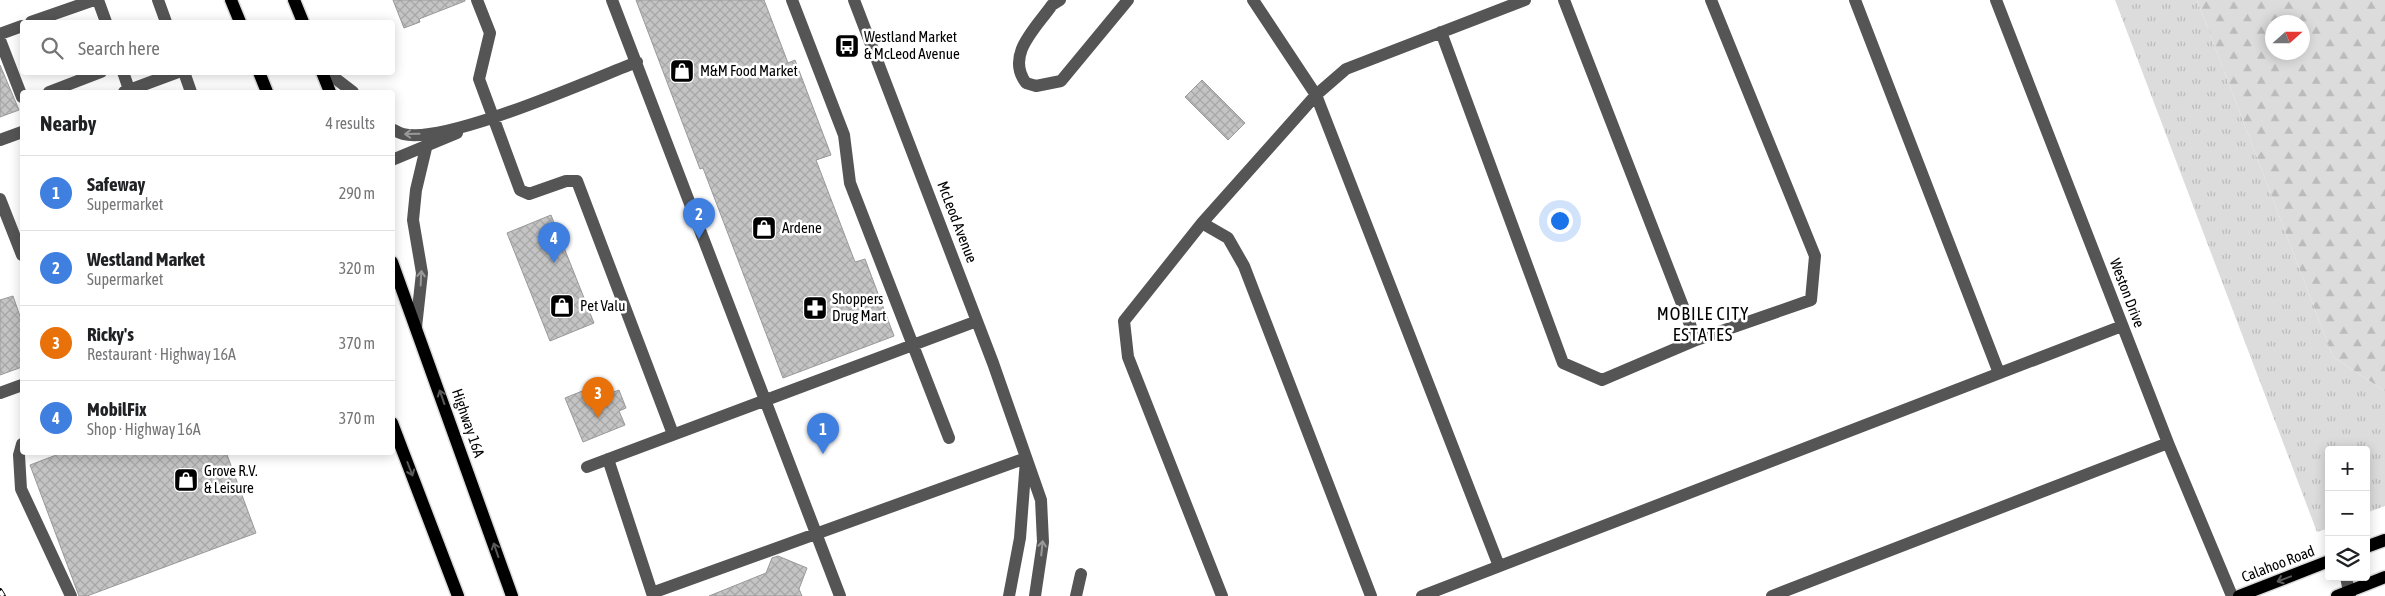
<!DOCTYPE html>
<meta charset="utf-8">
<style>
body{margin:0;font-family:"Asap Condensed",sans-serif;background:#f6f6f6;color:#202124}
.controls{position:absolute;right:15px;bottom:15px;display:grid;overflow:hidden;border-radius:5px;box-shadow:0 2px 12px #0003}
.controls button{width:45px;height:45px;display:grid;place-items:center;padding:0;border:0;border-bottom:1px solid #e0e0e0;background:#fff;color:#202124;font:25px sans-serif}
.compass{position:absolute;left:2265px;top:15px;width:45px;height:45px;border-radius:50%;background:#fff;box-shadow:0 2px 12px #0003;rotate:69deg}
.you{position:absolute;left:1559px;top:220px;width:18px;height:18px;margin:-12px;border:4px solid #fff;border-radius:50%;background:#1a73e8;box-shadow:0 0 0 8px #1a73e833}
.badge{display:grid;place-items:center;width:32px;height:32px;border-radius:50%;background:#1a73e8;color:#fff;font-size:16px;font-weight:700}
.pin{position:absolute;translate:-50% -41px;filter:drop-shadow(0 1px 2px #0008)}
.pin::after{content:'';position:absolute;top:26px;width:18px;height:15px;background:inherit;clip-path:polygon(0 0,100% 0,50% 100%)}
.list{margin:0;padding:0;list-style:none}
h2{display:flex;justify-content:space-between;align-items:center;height:65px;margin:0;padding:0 20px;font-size:21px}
h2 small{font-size:16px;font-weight:400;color:#757577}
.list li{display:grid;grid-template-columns:32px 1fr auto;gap:15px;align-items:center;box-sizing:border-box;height:75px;padding:0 20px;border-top:1px solid #e0e0e0}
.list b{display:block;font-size:19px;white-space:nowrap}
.list p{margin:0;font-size:16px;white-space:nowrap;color:#757577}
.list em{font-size:16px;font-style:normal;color:#757577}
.icon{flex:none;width:28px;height:28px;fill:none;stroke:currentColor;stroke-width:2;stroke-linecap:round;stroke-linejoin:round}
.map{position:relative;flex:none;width:2385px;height:596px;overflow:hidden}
.search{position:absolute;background:#fff;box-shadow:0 2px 12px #0003;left:20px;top:20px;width:375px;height:55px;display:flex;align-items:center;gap:12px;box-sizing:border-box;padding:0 18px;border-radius:5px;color:#757577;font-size:19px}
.panel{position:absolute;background:#fff;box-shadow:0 2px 12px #0003;left:20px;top:90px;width:375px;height:365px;border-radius:5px}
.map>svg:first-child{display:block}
.grass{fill:url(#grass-tufts)}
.forest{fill:url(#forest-firs);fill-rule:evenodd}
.building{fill:url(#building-cross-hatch);stroke:#999}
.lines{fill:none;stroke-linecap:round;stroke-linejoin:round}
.major-casing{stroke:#dbdbdb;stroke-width:15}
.minor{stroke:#555;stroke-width:12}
.major{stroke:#000;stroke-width:12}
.rail-casing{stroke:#000;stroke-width:5.5}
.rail{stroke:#fff;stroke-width:4;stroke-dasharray:11;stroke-linecap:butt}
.oneway{stroke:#999}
.oneway2{stroke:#595959}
.labels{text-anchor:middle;stroke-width:5;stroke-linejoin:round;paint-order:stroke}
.poi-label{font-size:15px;fill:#000;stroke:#fff;text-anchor:start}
.street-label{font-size:15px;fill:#000;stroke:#fff}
.quarter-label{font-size:18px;letter-spacing:1px;fill:#000;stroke:#fff}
</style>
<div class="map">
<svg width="2385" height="596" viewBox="0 0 2385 596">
<defs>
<pattern id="grass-tufts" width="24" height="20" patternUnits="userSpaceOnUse" patternTransform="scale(1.25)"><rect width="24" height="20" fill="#dcdcdc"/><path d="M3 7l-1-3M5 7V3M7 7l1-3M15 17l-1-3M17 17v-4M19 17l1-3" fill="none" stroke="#bbb"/></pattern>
<pattern id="forest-firs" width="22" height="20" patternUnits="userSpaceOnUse" patternTransform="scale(1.25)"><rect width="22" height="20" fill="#dcdcdc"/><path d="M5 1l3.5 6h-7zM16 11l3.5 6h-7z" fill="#bbb"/></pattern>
<pattern id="building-cross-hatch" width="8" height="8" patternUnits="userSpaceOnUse" patternTransform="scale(1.25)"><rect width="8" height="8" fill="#c4c4c4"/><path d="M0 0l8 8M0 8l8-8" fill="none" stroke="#a7a7a7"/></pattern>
</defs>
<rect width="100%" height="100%" fill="#fff"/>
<path class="grass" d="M2115,0H2197L2333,357L2385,391V506L2366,513V450H2329V528L2317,532Z"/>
<path class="forest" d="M2197,0H2385V391L2333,357ZM2272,22H2302V52H2272Z"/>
<path class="building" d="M393,0H465V1L419,19L420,22L404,28Z
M636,0H764L788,63L795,60L831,155L816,160L855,262L865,259L894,336L783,378L703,168L700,169Z
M0,65L19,110L0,117Z
M1202,80L1245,123L1228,140L1185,97Z
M551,215L594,323L550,341L507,233Z
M13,296L22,322V367L0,375V300Z
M607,381L611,393L619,390L626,408L619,411L625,425L583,442L565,398Z
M64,452H226L256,533L87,596H79L30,465Z
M778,556L807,568L799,589L802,596H709L766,573L772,558Z"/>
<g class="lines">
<defs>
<path id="major" d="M231,0L240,22
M294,0L303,22
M259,72L267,92
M322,72L330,92
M392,262L512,596
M392,423L458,596
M2366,547L2385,540
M2239,596L2329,561
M2337,596L2385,577"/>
</defs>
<use href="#major" class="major-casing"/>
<path class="minor" d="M98,0L106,22
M158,0L166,22
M477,0L490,33L479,79L520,190L529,194L566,181H577L673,434
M612,0L840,596
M792,0L844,135L850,183L949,438
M854,0L993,363L1041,500L1043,542L1035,596
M1060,0L1052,5C1036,28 1005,55 1026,83L1036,86L1061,81L1128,0
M1253,0L1316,95L1499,566
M1564,0L1696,340
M1855,0L1999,373
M1996,0L2168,443L2232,596
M31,22L94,0
M1441,32L1563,363L1602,380L1696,340L1811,300L1815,256L1711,0
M0,34L22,26
M0,40L22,97
M123,72L130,92
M184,72L191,92
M327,72L353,92
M49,92L101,72
M124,92L178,72
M392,129C396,131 399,133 403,134C445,145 590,80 637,62
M0,140L22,132
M392,160L457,133
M0,199L22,255
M1202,223L1228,238L1244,266L1371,596
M416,327L422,273L413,220L416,190L426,148
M0,393L22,385
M22,444L19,455L21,489L71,596
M608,459L652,593L1026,458
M587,467L977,321
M2346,577L2350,596
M1009,596L1020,538L1026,460
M1076,596L1081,574
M1222,596L1128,357L1124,321L1202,223L1316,95L1346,69L1525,0
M1422,596L2122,326
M1772,596L2168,443"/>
<use href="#major" class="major"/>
<defs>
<path id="rail" d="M0,591L3,596"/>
</defs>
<use href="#rail" class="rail-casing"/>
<use href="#rail" class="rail"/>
</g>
<defs><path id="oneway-shaft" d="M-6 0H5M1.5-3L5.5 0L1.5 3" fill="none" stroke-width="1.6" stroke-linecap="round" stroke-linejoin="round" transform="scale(1.25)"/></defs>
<g class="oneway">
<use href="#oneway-shaft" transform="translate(412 134) rotate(179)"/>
<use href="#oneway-shaft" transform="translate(421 278) rotate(-87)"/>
<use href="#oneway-shaft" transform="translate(1042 548) rotate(-84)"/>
</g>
<g class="oneway2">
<use href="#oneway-shaft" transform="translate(442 397) rotate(-109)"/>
<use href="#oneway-shaft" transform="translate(410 469) rotate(69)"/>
<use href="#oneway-shaft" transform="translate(496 550) rotate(-109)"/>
<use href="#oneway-shaft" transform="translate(2284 579) rotate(159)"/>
</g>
<defs>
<symbol id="bus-square" viewBox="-11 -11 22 22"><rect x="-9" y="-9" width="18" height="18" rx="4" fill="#000" stroke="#fff"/><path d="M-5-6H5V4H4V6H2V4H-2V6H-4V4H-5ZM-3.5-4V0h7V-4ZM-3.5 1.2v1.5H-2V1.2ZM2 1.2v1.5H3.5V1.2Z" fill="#fff"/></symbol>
<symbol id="shop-square" viewBox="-11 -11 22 22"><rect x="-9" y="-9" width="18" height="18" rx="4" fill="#000" stroke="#fff"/><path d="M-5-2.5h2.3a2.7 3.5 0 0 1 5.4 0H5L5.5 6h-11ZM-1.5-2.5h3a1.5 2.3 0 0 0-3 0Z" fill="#fff"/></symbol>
<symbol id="pharmacy-square" viewBox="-11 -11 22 22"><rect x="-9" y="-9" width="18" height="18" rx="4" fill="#000" stroke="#fff"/><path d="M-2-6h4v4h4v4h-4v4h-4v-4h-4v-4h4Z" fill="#fff"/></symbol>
</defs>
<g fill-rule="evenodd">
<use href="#bus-square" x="833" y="32" width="28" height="28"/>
<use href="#shop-square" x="668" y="57" width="28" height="28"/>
<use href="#shop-square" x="750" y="214" width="28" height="28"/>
<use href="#shop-square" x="548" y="292" width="28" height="28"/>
<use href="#pharmacy-square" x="801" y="294" width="28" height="28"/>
<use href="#shop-square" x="172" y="466" width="28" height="28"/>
</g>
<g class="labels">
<g class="poi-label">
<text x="864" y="42">Westland Market<tspan x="864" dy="17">&amp; McLeod Avenue</tspan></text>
<text x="700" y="76">M&amp;M Food Market</text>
<text x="782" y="233">Ardene</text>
<text x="832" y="304">Shoppers<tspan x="832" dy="17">Drug Mart</tspan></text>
<text x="580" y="311">Pet Valu</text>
<text x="204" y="476">Grove R.V.<tspan x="204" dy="17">&amp; Leisure</tspan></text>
</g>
<g class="street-label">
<text transform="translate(957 222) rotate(69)" y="5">McLeod Avenue</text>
<text transform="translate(2127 293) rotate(69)" y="5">Weston Drive</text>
<text transform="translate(468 423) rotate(71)" y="5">Highway 16A</text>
<text transform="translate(2278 564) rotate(-21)" y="5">Calahoo Road</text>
</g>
<g class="quarter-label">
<text x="1703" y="320">MOBILE CITY<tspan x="1703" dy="21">ESTATES</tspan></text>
</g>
</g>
</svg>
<div class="controls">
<button>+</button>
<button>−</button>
<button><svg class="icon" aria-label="layers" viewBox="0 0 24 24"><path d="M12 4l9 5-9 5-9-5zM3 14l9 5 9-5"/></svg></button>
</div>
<svg class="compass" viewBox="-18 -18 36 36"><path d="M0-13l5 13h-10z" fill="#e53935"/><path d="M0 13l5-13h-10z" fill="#757577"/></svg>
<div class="you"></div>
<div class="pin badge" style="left:823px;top:454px;background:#3f7fe0">1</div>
<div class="pin badge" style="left:699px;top:239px;background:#3f7fe0">2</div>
<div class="pin badge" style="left:598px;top:418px;background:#e8710a">3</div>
<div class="pin badge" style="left:554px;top:263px;background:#3f7fe0">4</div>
<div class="search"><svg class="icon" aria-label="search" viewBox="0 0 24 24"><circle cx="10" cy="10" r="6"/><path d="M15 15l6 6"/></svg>Search here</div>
<section class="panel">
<h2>Nearby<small>4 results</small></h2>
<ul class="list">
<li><span class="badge" style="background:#3f7fe0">1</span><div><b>Safeway</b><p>Supermarket</p></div><em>290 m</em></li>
<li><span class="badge" style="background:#3f7fe0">2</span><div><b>Westland Market</b><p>Supermarket</p></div><em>320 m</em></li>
<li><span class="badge" style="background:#e8710a">3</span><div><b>Ricky's</b><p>Restaurant · Highway 16A</p></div><em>370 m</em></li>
<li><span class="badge" style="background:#3f7fe0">4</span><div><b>MobilFix</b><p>Shop · Highway 16A</p></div><em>370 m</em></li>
</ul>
</section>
</div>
